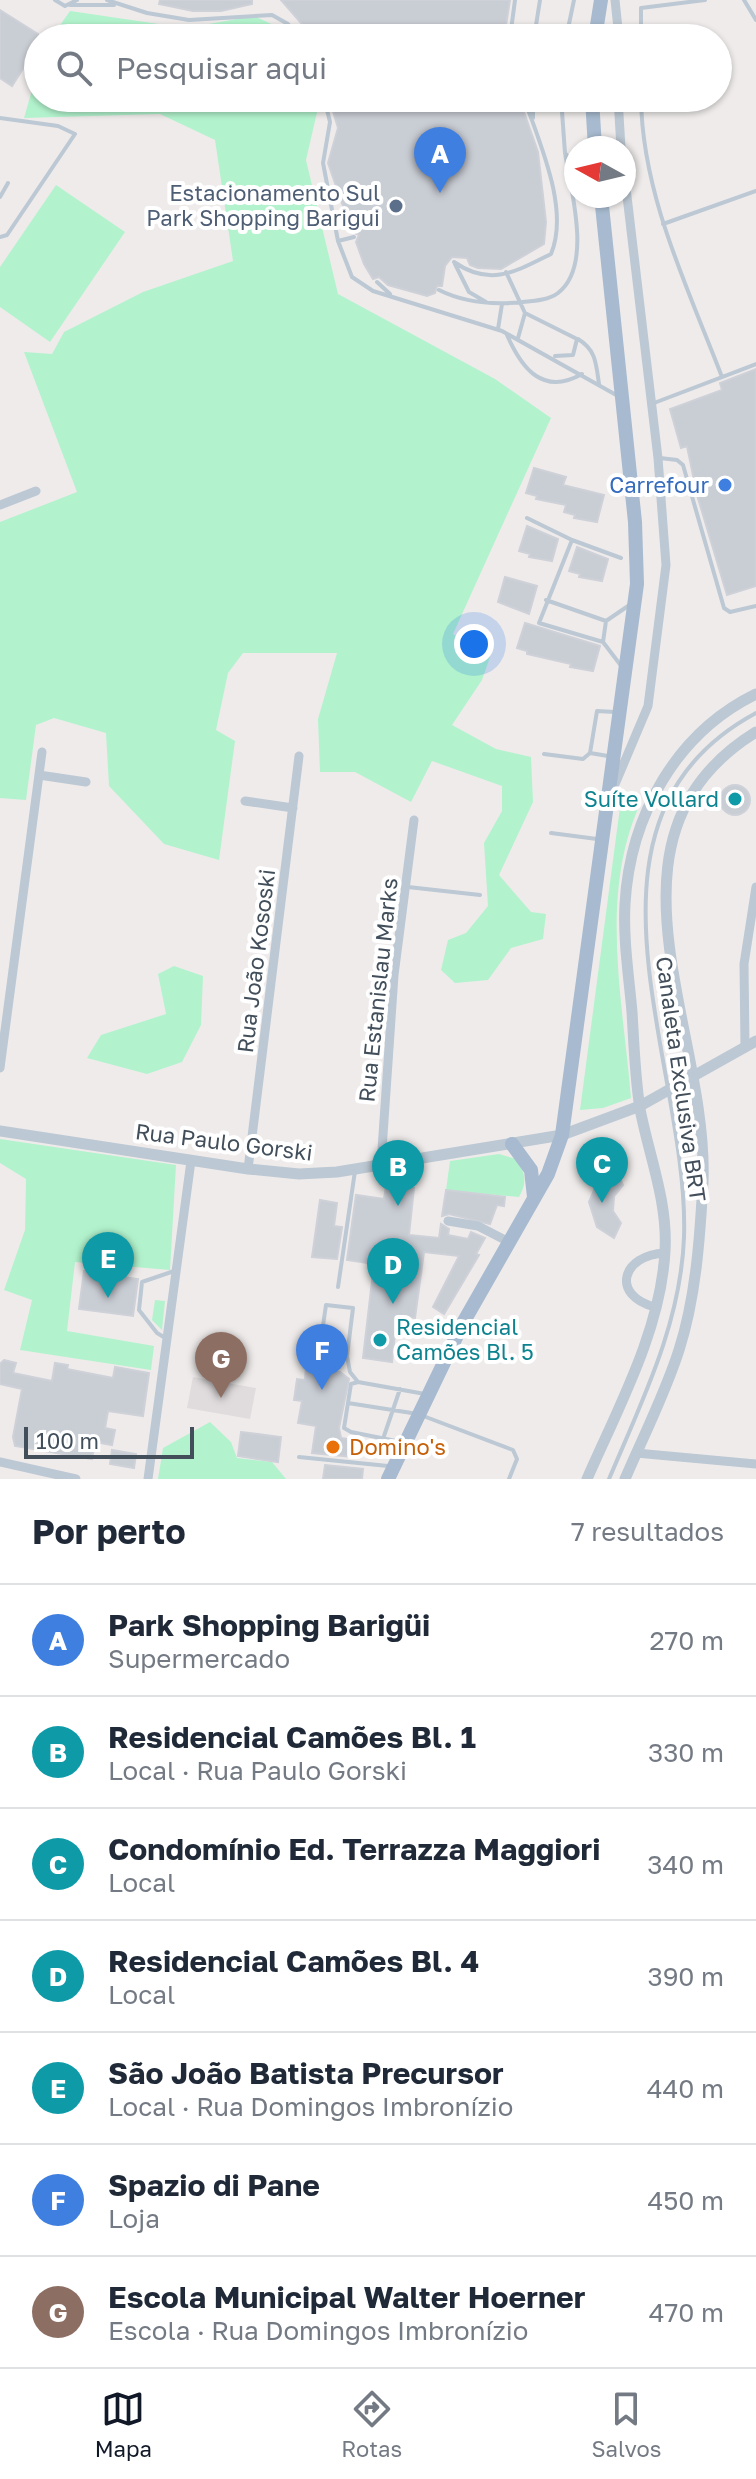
<!DOCTYPE html>
<html lang="pt">
<meta charset="utf-8">
<style>
body{margin:0;font-family:"Golos Text",sans-serif;background:#f6f6f7;color:#1f2937}
.compass{position:absolute;left:564px;top:136px;width:72px;height:72px;border-radius:50%;background:#fff;box-shadow:0 2px 6px #0004;rotate:278deg}
.scale{position:absolute;left:24px;bottom:20px;width:170px;box-sizing:border-box;padding-left:8px;border:4px solid #424f5b;border-top:0;font-size:22px;line-height:28px;white-space:nowrap;color:#424f5b;-webkit-text-stroke:6px #fff;paint-order:stroke}
.you{position:absolute;left:474px;top:644px;width:28px;height:28px;margin:-20px;border:6px solid #fff;border-radius:50%;background:#1a73e8;box-shadow:0 0 0 12px #1a73e833}
.badge{display:grid;place-items:center;width:52px;height:52px;border-radius:50%;background:#111827;color:#fff;font-size:26px;font-weight:700}
.pin{position:absolute;translate:-50% -66px;filter:drop-shadow(0 2px 4px #0008)}
.pin::after{content:'';position:absolute;top:42px;width:28px;height:24px;background:inherit;clip-path:polygon(0 0,100% 0,50% 100%)}
.list{margin:0;padding:0;list-style:none}
h2{display:flex;justify-content:space-between;align-items:center;height:104px;margin:0;padding:0 32px;font-size:34px}
h2 small{font-size:26px;font-weight:400;color:#747a83}
.list li{display:grid;grid-template-columns:52px 1fr auto;gap:24px;align-items:center;box-sizing:border-box;height:112px;padding:0 32px;border-top:2px solid #e0e1e3}
.list b{display:block;font-size:30px;white-space:nowrap}
.list p{margin:0;font-size:26px;white-space:nowrap;color:#747a83}
.list em{font-size:26px;font-style:normal;color:#747a83}
.icon{flex:none;width:44px;height:44px;fill:none;stroke:currentColor;stroke-width:2;stroke-linecap:round;stroke-linejoin:round}
.map{position:relative;flex:none;width:756px;height:1479px;overflow:hidden}
.search{position:absolute;background:#fff;box-shadow:0 2px 6px #0004;left:24px;right:24px;top:24px;height:88px;display:flex;align-items:center;gap:20px;box-sizing:border-box;padding:0 28px;border-radius:44px;color:#747a83;font-size:30px}
.sheet{height:888px;background:#fff}
nav{display:flex;justify-content:space-around;align-items:center;box-sizing:border-box;height:112px;border-top:2px solid #e0e1e3;background:#fff;font-size:22px;color:#747a83}
nav a{display:grid;justify-items:center;gap:4px}
nav .on{color:#111827}
.map>svg:first-child{display:block}
.education{fill:#e0dcdd}
.green{fill:#b2f3cd}
.building{fill:#c9cdd4;stroke:#ced1d8;stroke-width:2}
.lines{fill:none;stroke-linecap:round;stroke-linejoin:round}
.service{stroke:#bcc8d3;stroke-width:4}
.minor{stroke:#bcc8d3;stroke-width:9}
.tertiary{stroke:#bcc8d3;stroke-width:11}
.primary{stroke:#a7bacf;stroke-width:14}
.service-dot{fill:#5c6f8a;stroke:#fff;stroke-width:3}
.shop-dot{fill:#3f7fe0;stroke:#fff;stroke-width:3}
.culture-dot{fill:#0f9aa8;stroke:#fff;stroke-width:3}
.food-dot{fill:#e8710a;stroke:#fff;stroke-width:3}
.labels{text-anchor:middle;stroke-width:8;stroke-linejoin:round;paint-order:stroke}
.service-label{font-size:22px;fill:#4e5e75;stroke:#fff;text-anchor:end}
.shop-label{font-size:22px;fill:#366cbe;stroke:#fff;text-anchor:end}
.culture-label{font-size:22px;fill:#0d838f;stroke:#fff;text-anchor:end}
.street-label{font-size:22px;fill:#424f5b;stroke:#fff}
.food-label{font-size:22px;fill:#c56008;stroke:#fff;text-anchor:start}
</style>
<div class="map">
<svg width="756" height="1479" viewBox="0 0 756 1479">
<rect width="100%" height="100%" fill="#efebeb"/>
<path class="education" d="M193,1377L256,1388L250,1419L187,1408Z"/>
<path class="green" d="M70,11L186,28L254,16L278,27L284,38H51Z
M38,69V98H313L318,108L306,160L338,294L495,379L551,418L453,634L490,657L482,680L452,725L496,749L531,757L533,802L499,875L531,912L546,914L543,939L511,948L488,980L455,983L441,970L448,940L466,933L488,906L484,843L502,811V786L432,761L411,802L355,772H320L318,719L337,653H243L228,673L216,730L235,741L219,860L164,844L109,786L106,733L54,718L36,725L26,800L0,798V522L77,492L24,352L52,354L64,332L143,292L233,261L215,140L160,114L24,118Z
M56,185L125,232L50,342L0,307V267Z
M622,792L642,800C598,892 623,1000 631,1098L603,1108L580,1110Z
M174,966L203,976L201,1025L182,1062L147,1074L87,1058L101,1035L166,1014L158,974Z
M0,1139L176,1165L170,1270L75,1262L67,1331L154,1346L151,1370L20,1350L32,1300L4,1290L25,1230L26,1179L0,1163Z
M499,1154L516,1159C525,1173 528,1181 519,1197L446,1190L450,1161Z
M155,1300L165,1301L162,1330L152,1320Z
M210,1422L231,1442L237,1458L272,1462L286,1479H158L163,1448Z"/>
<path class="building" d="M160,0H252V4L221,11H193L159,4Z
M281,0H510L504,38H314Z
M0,10L38,34V45L12,86L0,78Z
M329,98H519L538,152L546,222L544,244L501,269L478,268L470,265L467,258L452,257L445,266L442,286H437L435,293L427,296L388,285L379,277L373,279L364,264L356,242L359,235L352,232L328,163L338,128Z
M756,369V586L727,595L697,495L687,446L681,448L670,409L722,390L720,383Z
M534,468L566,477L563,485L604,495L597,522L574,518L575,515L564,512L566,505L536,499L537,496L526,493Z
M527,526L558,539L552,561L529,557L530,554L519,551Z
M577,547L608,559L602,581L579,577L580,574L569,571Z
M505,577L537,586L529,614L498,602Z
M525,623L600,646L593,671L570,667L571,664L527,654V651L517,648Z
M720 800a15 15 0 1 1 30 0a15 15 0 1 1-30 0Z
M616,1170L623,1185L614,1196L613,1211L621,1223L614,1238L597,1227L589,1202L598,1181Z
M386,1186L414,1188L409,1235L439,1238L441,1224L449,1229L448,1235L468,1239L471,1232L485,1238L476,1254L479,1255L444,1314L433,1307L459,1256L424,1252L415,1318L397,1316L392,1362L363,1358L374,1264L347,1260L356,1195L384,1199Z
M446,1190L505,1197L504,1206L497,1205L490,1224L449,1214L442,1216Z
M320,1200L337,1203L334,1226L342,1227L337,1259L312,1257Z
M84,1271L138,1279L133,1316L79,1309Z
M4,1360L16,1363L13,1373L52,1381L55,1363L68,1365L67,1369L113,1378L115,1367L149,1373L143,1416L108,1411L105,1428L115,1430L112,1445L95,1442L92,1459L15,1446L13,1437L22,1389L0,1384V1364Z
M306,1367L340,1372L349,1379L339,1428L341,1438L355,1440L353,1457L312,1453L316,1426L298,1423L302,1401L294,1400L297,1379L305,1380Z
M241,1432L281,1437L278,1462L238,1456Z
M112,1450L136,1454L134,1468L110,1464Z
M325,1465L363,1469L362,1479H323Z"/>
<g class="lines">
<path class="service" d="M55,0L65,6L77,0
M107,0L147,13L189,20L272,15L288,24L301,38
M744,0L756,20
M70,5H114
M510,38L515,0
M534,38L540,0
M566,38L574,0
M641,38V8L705,0
M324,98L330,122L323,163L338,241L352,277L373,291L502,331L618,396
M533,98V118
M561,98L565,153L576,165
M641,98C642,195 688,288 722,377
M0,118L58,126L75,134L7,235L0,237
M0,197L8,183
M663,224L756,191
M338,241L354,237
M454,262C490,287 515,272 551,254C570,209 539,142 524,98
M455,264L469,292L486,302
M506,272L525,313L518,338
M377,282L390,294
M439,290C465,303 494,305 523,302C534,301 549,300 558,293C593,266 571,191 565,153
M525,313L577,339L573,355L555,356
M498,329L502,304
M507,335C522,369 543,396 582,374
M578,339C596,350 596,363 599,384
M654,403L756,364
M660,458L677,460L683,465L724,608L730,612L756,606
M527,518L572,540L539,623L603,642L622,667
M572,540L621,558
M546,600L606,621L631,604
M603,642L606,621
M544,754L583,759L590,753
M608,756L590,753L597,711L615,712
M551,833L597,839
M408,887L480,895
M338,1287L355,1171
M167,1339L157,1333L139,1310L142,1282L174,1271
M347,1356L353,1308L326,1305L319,1353L347,1356L350,1372L358,1382
M348,1403L418,1414L513,1450L517,1459L509,1479
M384,1436L400,1389
M401,1442L351,1432L344,1428L351,1384L358,1382L425,1394
M299,1457L388,1466
M609,1479C642,1401 681,1323 684,1237C690,1065 556,821 756,713"/>
<path class="minor" d="M615,0L619,38
M618,98L621,148
M0,505L36,491
M39,775L86,782
M613,789L648,706L666,565L658,458L624,171
M245,801L293,808
M745,1047L744,964L756,887
M0,1068L42,752
M381,1164L394,975L414,820
M248,1169L299,756
M448,1221L478,1226L509,1242
M655,1307C610,1295 622,1255 665,1253
M636,1453L756,1464
M0,1462L76,1479
M148,1479L191,1161"/>
<path class="tertiary" d="M0,1131L248,1169L299,1174L337,1172L562,1135L640,1106L756,1041
M587,1479C618,1408 661,1330 665,1251C668,1202 649,1156 640,1109C635,1077 634,1044 632,1012C629,977 623,940 625,904C630,816 676,733 756,694
M625,1479C643,1437 665,1394 679,1350C696,1297 700,1237 703,1182C709,1027 587,837 756,732"/>
<path class="primary" d="M595,38L601,0
M592,98L595,148
M512,1144L531,1170L534,1197
M388,1479L463,1323L548,1174L562,1135L637,584L635,522L601,196"/>
</g>
<circle class="service-dot" cx="396" cy="206" r="8"/>
<circle class="shop-dot" cx="725" cy="485" r="8"/>
<g class="culture-dot">
<circle cx="735" cy="799" r="8"/>
<circle cx="380" cy="1340" r="8"/>
</g>
<circle class="food-dot" cx="333" cy="1447" r="8"/>
<g class="labels">
<g class="service-label">
<text x="380" y="201">Estacionamento Sul<tspan x="380" dy="25">Park Shopping Barigui</tspan></text>
</g>
<g class="shop-label">
<text x="709" y="493">Carrefour</text>
</g>
<g class="culture-label">
<text x="719" y="807">Suíte Vollard</text>
<text x="396" y="1335" text-anchor="start">Residencial<tspan x="396" dy="25">Camões Bl. 5</tspan></text>
</g>
<g class="street-label">
<text transform="translate(256 961) rotate(-83)" y="8">Rua João Kososki</text>
<text transform="translate(378 990) rotate(-84)" y="8">Rua Estanislau Marks</text>
<text transform="translate(681 1079) rotate(82)" y="8">Canaleta Exclusiva BRT</text>
<text transform="translate(224 1142) rotate(7)" y="8">Rua Paulo Gorski</text>
</g>
<g class="food-label">
<text x="349" y="1455">Domino's</text>
</g>
</g>
</svg>
<svg class="compass" viewBox="-18 -18 36 36"><path d="M0-13l5 13h-10z" fill="#e53935"/><path d="M0 13l5-13h-10z" fill="#747a83"/></svg>
<div class="scale">100 m</div>
<div class="you"></div>
<div class="pin badge" style="left:440px;top:193px;background:#3f7fe0">A</div>
<div class="pin badge" style="left:398px;top:1206px;background:#0f9aa8">B</div>
<div class="pin badge" style="left:602px;top:1203px;background:#0f9aa8">C</div>
<div class="pin badge" style="left:393px;top:1304px;background:#0f9aa8">D</div>
<div class="pin badge" style="left:108px;top:1298px;background:#0f9aa8">E</div>
<div class="pin badge" style="left:322px;top:1390px;background:#3f7fe0">F</div>
<div class="pin badge" style="left:221px;top:1398px;background:#8d6e63">G</div>
<div class="search"><svg class="icon" aria-label="search" viewBox="0 0 24 24"><circle cx="10" cy="10" r="6"/><path d="M15 15l6 6"/></svg>Pesquisar aqui</div>
</div>
<section class="sheet">
<h2>Por perto<small>7 resultados</small></h2>
<ul class="list">
<li><span class="badge" style="background:#3f7fe0">A</span><div><b>Park Shopping Barigüi</b><p>Supermercado</p></div><em>270 m</em></li>
<li><span class="badge" style="background:#0f9aa8">B</span><div><b>Residencial Camões Bl. 1</b><p>Local · Rua Paulo Gorski</p></div><em>330 m</em></li>
<li><span class="badge" style="background:#0f9aa8">C</span><div><b>Condomínio Ed. Terrazza Maggiori</b><p>Local</p></div><em>340 m</em></li>
<li><span class="badge" style="background:#0f9aa8">D</span><div><b>Residencial Camões Bl. 4</b><p>Local</p></div><em>390 m</em></li>
<li><span class="badge" style="background:#0f9aa8">E</span><div><b>São João Batista Precursor</b><p>Local · Rua Domingos Imbronízio</p></div><em>440 m</em></li>
<li><span class="badge" style="background:#3f7fe0">F</span><div><b>Spazio di Pane</b><p>Loja</p></div><em>450 m</em></li>
<li><span class="badge" style="background:#8d6e63">G</span><div><b>Escola Municipal Walter Hoerner</b><p>Escola · Rua Domingos Imbronízio</p></div><em>470 m</em></li>
</ul>
</section>
<nav>
<a class="on"><svg class="icon" aria-label="map" viewBox="0 0 24 24"><path d="M3 6l6-2 6 2 6-2v14l-6 2-6-2-6 2zM9 4v14M15 6v14"/></svg>Mapa</a>
<a><svg class="icon" aria-label="directions" viewBox="0 0 24 24"><path d="M12 3l9 9-9 9-9-9zM9 14v-3h6M13 9l2 2-2 2"/></svg>Rotas</a>
<a><svg class="icon" aria-label="saved" viewBox="0 0 24 24"><path d="M7 4h10v16l-5-4-5 4z"/></svg>Salvos</a>
</nav>
